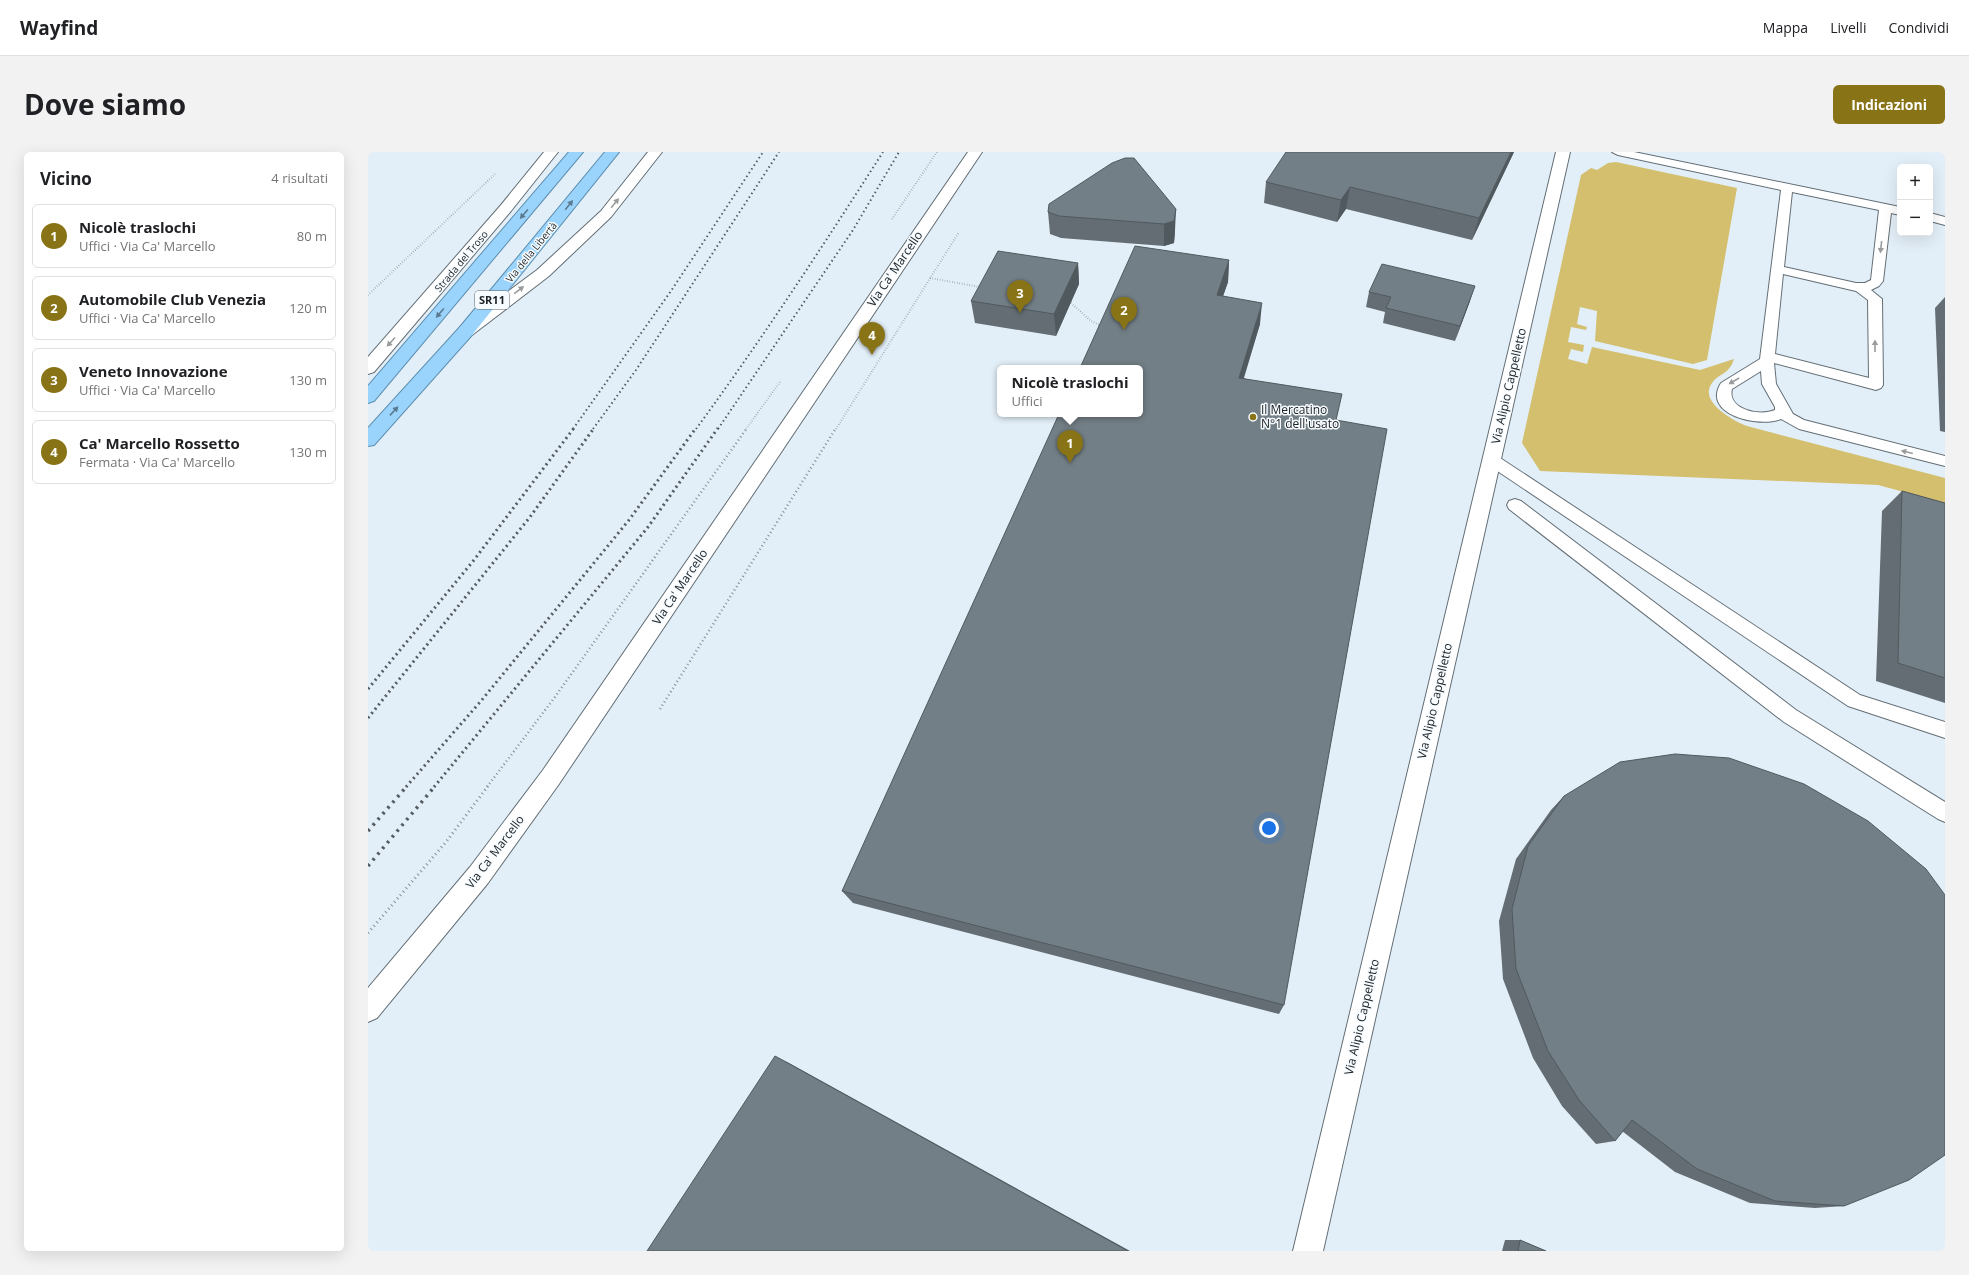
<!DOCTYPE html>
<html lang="it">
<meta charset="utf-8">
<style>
body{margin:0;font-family:"Open Sans",sans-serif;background:#f2f2f2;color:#202124}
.controls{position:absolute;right:12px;top:12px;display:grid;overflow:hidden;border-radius:6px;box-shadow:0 4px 16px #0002}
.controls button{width:36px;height:36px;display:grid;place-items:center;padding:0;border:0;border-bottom:1px solid #e0e0e0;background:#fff;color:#202124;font:20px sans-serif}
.you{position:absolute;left:901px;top:676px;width:14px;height:14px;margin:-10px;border:3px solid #fff;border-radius:50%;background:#1a73e8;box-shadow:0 0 0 6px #1a73e833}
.badge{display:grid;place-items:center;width:26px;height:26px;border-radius:50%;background:#887417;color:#fff;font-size:13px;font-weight:700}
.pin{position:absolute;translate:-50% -33px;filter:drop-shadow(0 1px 2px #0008)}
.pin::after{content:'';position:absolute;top:21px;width:14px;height:12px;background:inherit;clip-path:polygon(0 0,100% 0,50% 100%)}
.popup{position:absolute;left:629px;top:213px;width:146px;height:52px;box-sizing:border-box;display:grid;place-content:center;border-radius:6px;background:#fff;filter:drop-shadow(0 1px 3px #0005);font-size:13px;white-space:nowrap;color:#757577}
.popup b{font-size:15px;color:#202124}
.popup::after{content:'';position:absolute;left:50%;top:100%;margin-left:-8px;border:8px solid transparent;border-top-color:#fff}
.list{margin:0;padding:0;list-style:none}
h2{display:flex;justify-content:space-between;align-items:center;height:52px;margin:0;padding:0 16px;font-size:17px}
h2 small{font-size:13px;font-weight:400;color:#757577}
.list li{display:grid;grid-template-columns:26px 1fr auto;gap:12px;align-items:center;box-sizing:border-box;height:64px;margin:0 8px 8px;padding:0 8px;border:1px solid #e0e0e0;border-radius:6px}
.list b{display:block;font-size:15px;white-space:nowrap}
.list p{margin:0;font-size:13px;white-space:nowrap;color:#757577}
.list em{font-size:13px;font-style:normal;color:#757577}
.map{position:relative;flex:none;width:1577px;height:1099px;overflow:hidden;border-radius:6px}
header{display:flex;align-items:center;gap:24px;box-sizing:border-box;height:56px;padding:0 20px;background:#fff;border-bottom:1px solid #e0e0e0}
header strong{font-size:19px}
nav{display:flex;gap:22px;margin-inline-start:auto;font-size:14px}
.intro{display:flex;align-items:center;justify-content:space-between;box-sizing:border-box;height:96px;padding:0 24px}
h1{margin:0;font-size:28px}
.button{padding:10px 18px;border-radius:6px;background:#887417;color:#fff;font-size:14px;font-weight:700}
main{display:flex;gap:24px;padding:0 24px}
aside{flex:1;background:#fff;border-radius:6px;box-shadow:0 4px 16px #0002}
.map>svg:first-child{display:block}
.green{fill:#d3bf6d}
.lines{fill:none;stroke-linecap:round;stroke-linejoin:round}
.service-casing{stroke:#636e75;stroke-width:2}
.minor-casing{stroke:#636e75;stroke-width:2}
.trunk-casing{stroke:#5d8fb0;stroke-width:2}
.path-far2{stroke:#868f95;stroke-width:2;stroke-dasharray:0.5 2;stroke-linecap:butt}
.path-far1{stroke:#868f95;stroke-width:2.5;stroke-dasharray:1 3;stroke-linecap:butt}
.path{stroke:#868f95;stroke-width:3;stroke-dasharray:1 3.5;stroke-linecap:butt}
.service{fill:#fff;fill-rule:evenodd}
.minor{fill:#fff;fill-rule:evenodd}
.trunk{fill:#9ad4fc;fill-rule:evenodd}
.rail-far2{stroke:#565d62;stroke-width:2;stroke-dasharray:1.5 3;stroke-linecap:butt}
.rail-far1{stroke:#565d62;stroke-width:3;stroke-dasharray:2 3.5;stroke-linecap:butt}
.rail{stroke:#565d62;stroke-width:3.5;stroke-dasharray:2.5 5;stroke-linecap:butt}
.wall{fill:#636d73}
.shaded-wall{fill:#50595e}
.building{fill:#737f86;stroke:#50595e}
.oneway{fill:#999b9c}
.oneway2{fill:#5b7a90}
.poi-dot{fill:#887417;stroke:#f6fbff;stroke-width:1.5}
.labels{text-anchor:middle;stroke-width:3;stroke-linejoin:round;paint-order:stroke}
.far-street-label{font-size:10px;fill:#1c2124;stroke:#f6fbff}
.shield{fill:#f6fbff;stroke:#5d6266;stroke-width:1}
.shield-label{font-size:11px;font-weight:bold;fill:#1c2124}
.street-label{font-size:12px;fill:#1c2124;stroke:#f6fbff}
.poi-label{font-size:12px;fill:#1c2124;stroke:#f6fbff;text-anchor:start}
</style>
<header>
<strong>Wayfind</strong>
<nav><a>Mappa</a><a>Livelli</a><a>Condividi</a></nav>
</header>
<div class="intro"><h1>Dove siamo</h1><a class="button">Indicazioni</a></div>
<main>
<aside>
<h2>Vicino<small>4 risultati</small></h2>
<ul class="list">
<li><span class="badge">1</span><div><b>Nicolè traslochi</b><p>Uffici · Via Ca' Marcello</p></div><em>80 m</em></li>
<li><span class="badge">2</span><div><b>Automobile Club Venezia</b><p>Uffici · Via Ca' Marcello</p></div><em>120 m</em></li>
<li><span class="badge">3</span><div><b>Veneto Innovazione</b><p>Uffici · Via Ca' Marcello</p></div><em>130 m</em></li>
<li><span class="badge">4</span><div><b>Ca' Marcello Rossetto</b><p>Fermata · Via Ca' Marcello</p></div><em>130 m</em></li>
</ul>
</aside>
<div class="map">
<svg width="1577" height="1099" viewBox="0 0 1577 1099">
<rect width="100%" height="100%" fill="#e3eff8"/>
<path class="green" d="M1248,10L1369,36L1339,208L1325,212L1227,189L1229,159L1212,155L1209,172L1219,175L1218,178L1203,175L1200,190L1216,193L1215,200L1203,197L1200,207L1219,212L1224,195L1332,218L1366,207C1361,223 1351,221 1344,231C1330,250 1366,269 1379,274L1577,326V351L1510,333L1172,319L1154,291L1213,23L1223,16L1229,18L1240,11Z"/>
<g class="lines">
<defs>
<path id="service" d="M1244,0H1266L1532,55V63L1523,61L1515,129L1511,134L1503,138L1514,147L1515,233L1513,236L1508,238L1406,211L1408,232L1425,262L1436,268L1577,304V314L1431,277L1413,267C1391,276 1333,263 1353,231L1392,207L1413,38L1250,3ZM1424,40L1511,58L1503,128L1497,131H1488L1416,115ZM1415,122L1488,139L1500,148L1501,226L1407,202ZM1393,219L1394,232L1407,255V258C1391,265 1359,257 1364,237Z
M1562,61L1577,65V73L1562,69Z
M1124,303L1129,304L1492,543L1577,570V586L1480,554L1119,312L1116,308L1119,304Z
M1147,347L1153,349L1428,558L1577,650V670L1570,667L1416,570L1141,357L1139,353L1141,349Z"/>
<path id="minor" d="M176,0H190L143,59L6,220L0,222V205L133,53Z
M280,0H294L243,65L181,124L104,183L98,184L92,183L90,179L92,175L169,118L233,59Z
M600,0H614L191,632L120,731L9,866L0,870V836L102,715L175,618Z
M1188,0H1202L955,1099H925Z"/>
<path id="trunk" d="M201,0H215L6,249L0,251V234Z
M237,0H251L104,183L6,293L0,294V276L92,175Z"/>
</defs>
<use href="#service" class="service-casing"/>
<use href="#minor" class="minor-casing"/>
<use href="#trunk" class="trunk-casing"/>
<path class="path-far2" d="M524,67L569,0
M562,126L612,135
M0,143L127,22
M703,151L723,169L734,174
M378,277L412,230
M468,277L591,80"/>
<path class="path-far1" d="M292,557L468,276
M119,635L187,545L379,276"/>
<path class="path" d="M0,781L78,690L120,634"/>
<use href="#service" class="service"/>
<use href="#minor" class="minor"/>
<use href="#trunk" class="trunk"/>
<path class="rail-far2" d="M205,277L303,139L395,0
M225,277L268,218L411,0
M328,277C394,187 455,94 515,0
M350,277L485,78L531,0"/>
<path class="rail-far1" d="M0,537L106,408L206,276
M0,566L162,365L226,276
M38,635L113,549L261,368L328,276
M66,635L280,375L350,276"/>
<path class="rail" d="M0,679L39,634
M0,714L67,634"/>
</g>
<path class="wall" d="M1146,0L1104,88L978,57L969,70L896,51L898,30Z
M744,11L807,79L806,91L796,94L693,86L682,82L680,60Z
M861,108L860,130L855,144L892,172L876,226L968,268L916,853L911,862L485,751L474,739Z
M710,111L711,132L688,184L607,171L603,149Z
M1001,140L1102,149L1087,189L1015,171L1017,160L998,155Z
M1577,145V280L1572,279L1567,156Z
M1534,339L1577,351V551L1508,529L1514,359Z
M1196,644L1476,1054L1447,1056L1382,1051L1307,1020L1254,979L1247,989L1228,992L1194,954L1165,906L1135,827L1131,769L1148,707L1183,658Z
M1137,1088H1152L1178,1099H1134Z"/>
<path class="shaded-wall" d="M1143,0H1146L1104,88L1111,66Z
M982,35L978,57L969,70L973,48Z
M808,57L807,79L806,91L796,94V72Z
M861,108L860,130L848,164L849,143Z
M710,111L711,132L688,184L686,162Z
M1107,134L1102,149L1087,189L1092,174Z
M894,151L892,172L869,247L871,226Z
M407,904L421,911L762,1099H760Z"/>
<path class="building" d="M918,0H1143L1111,66L982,35L973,48L898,30Z
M757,6H766L808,57L806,69L796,72L691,64L680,60L681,52L744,11Z
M767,94L861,108L849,143L894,151L871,226L974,242L968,268L1019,277L916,853L474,739L691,262H772V216H712Z
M630,99L710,111L686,162L603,149Z
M1014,112L1107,134L1092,174L1018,156L1023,145L1001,140Z
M1534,339L1577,351V526L1530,511Z
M1307,602L1361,606L1436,632L1500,669L1558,717L1577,743V1003L1541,1028L1476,1054L1407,1049L1329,1017L1264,968L1247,989L1211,948L1180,899L1148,817L1144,757L1160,694L1196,644L1252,610Z
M407,904L760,1099H279Z
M1152,1088L1178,1099H1150Z"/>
<defs><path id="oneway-solid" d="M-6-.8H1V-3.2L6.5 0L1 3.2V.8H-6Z"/></defs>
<g class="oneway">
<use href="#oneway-solid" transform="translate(247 51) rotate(-51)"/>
<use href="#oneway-solid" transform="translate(1513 95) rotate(96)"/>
<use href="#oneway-solid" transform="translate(151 138) rotate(-37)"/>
<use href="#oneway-solid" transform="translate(23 190) rotate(132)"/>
<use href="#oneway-solid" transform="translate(1507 194) rotate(-90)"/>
<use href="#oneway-solid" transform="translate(1366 229) rotate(150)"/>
<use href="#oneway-solid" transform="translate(1539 300) rotate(-166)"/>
</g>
<g class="oneway2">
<use href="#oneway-solid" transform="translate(201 53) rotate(-51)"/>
<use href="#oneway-solid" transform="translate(156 62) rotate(130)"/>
<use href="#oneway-solid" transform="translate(72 161) rotate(130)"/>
<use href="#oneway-solid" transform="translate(26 259) rotate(-47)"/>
</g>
<circle class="poi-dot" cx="885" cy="265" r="4"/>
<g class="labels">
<g class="far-street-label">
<text transform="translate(163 100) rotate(-51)" y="4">Via della Libertà</text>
<text transform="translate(93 109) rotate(-50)" y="4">Strada del Troso</text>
</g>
<rect class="shield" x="107" y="139" width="34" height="18" rx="3"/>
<g class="shield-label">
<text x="124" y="152">SR11</text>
</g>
<g class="street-label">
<text transform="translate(527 117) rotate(-56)" y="4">Via Ca' Marcello</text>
<text transform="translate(1141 234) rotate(-77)" y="4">Via Alipio Cappelletto</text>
<text transform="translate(312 435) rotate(-56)" y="4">Via Ca' Marcello</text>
<text transform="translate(1067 549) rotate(-77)" y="4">Via Alipio Cappelletto</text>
<text transform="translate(127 700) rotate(-53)" y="4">Via Ca' Marcello</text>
<text transform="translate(994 865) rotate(-77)" y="4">Via Alipio Cappelletto</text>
</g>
<g class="poi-label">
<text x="893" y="262">Il Mercatino<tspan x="893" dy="14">N°1 dell'usato</tspan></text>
</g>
</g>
</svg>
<div class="controls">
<button>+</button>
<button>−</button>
</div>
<div class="you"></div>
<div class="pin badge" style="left:702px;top:311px">1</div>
<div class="popup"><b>Nicolè traslochi</b>Uffici</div>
<div class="pin badge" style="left:756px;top:178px">2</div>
<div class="pin badge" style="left:652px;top:161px">3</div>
<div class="pin badge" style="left:504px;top:203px">4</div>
</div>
</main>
